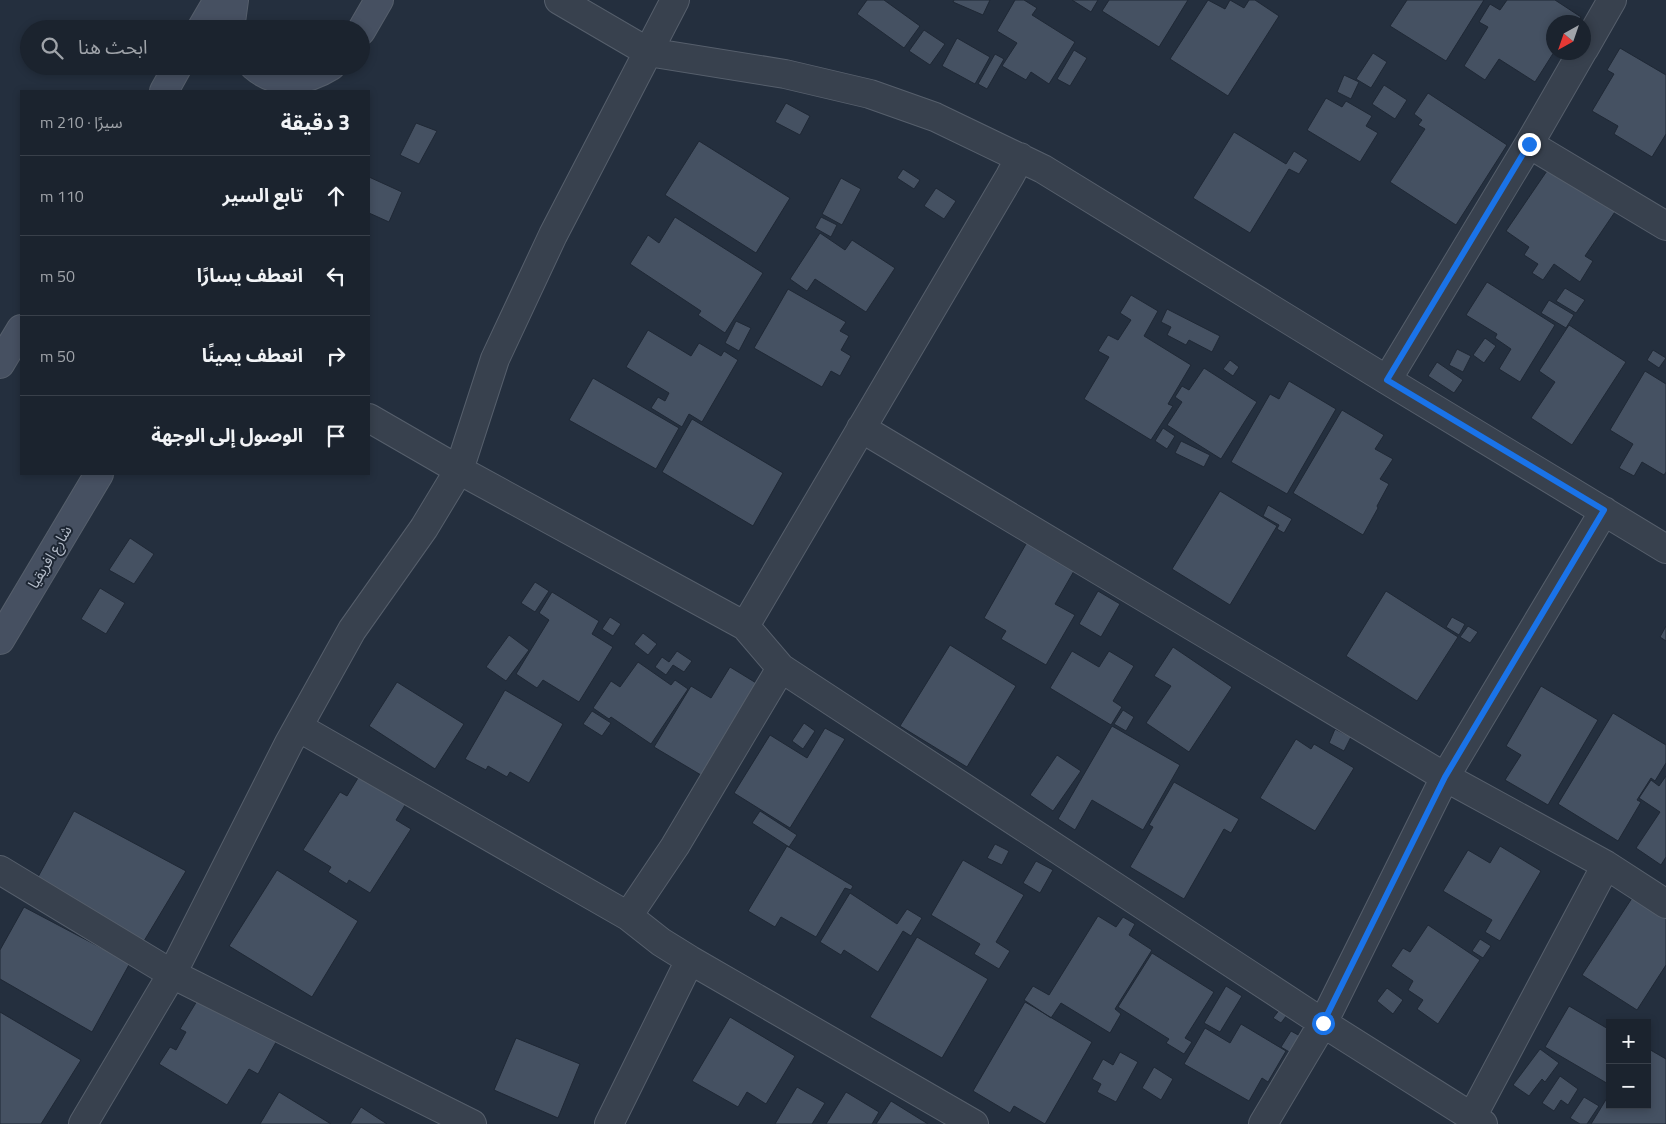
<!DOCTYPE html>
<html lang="ar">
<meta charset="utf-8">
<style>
body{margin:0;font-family:"Titillium Web","Noto Sans Arabic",sans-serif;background:#242b36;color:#f1f3f6;direction:rtl}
.controls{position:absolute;right:15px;bottom:15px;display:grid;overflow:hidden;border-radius:0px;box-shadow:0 2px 8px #0003}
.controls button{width:45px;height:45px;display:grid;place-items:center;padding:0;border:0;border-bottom:1px solid #39404a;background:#1b232e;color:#f1f3f6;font:25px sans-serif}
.compass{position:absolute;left:1546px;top:15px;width:45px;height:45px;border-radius:50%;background:#1b232e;box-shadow:0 2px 8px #0003;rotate:220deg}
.stop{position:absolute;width:15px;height:15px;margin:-11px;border:4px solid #1a73e8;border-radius:50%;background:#fff}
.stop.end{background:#1a73e8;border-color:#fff;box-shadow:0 1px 5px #0008}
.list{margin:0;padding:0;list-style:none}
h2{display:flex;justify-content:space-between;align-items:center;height:65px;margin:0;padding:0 20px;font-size:21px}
h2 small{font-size:16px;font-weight:400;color:#a0a4aa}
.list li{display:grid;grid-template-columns:32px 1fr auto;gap:15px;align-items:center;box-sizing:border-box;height:80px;padding:0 20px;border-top:1px solid #39404a}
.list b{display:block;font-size:19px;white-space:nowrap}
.list em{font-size:16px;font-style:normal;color:#a0a4aa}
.icon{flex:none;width:28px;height:28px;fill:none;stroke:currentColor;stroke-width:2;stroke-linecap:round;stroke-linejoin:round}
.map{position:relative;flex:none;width:1666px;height:1124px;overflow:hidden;direction:ltr}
.search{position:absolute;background:#1b232e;box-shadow:0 2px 8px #0003;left:20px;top:20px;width:350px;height:55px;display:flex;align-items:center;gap:12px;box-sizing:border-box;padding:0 18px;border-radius:28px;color:#a0a4aa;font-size:19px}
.panel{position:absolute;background:#1b232e;box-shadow:0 2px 8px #0003;left:20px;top:90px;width:350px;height:385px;border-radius:0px;direction:rtl}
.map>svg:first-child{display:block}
.building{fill:#455162;stroke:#1f2835}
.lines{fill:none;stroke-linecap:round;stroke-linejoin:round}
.street-casing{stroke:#565f6c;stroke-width:30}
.secondary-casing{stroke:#565f6c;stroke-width:30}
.street{stroke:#38414e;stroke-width:28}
.secondary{stroke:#465061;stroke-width:28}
.route{stroke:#1a73e8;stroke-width:6}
.labels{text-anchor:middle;stroke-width:4;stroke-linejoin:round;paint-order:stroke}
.street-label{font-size:15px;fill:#b4bcc9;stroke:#1d2633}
</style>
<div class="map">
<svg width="1666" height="1124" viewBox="0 0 1666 1124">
<rect width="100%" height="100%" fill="#242f3e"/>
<path class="building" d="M867,0H884L920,26L904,48L857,14Z
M954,0H990L983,15L953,2Z
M1015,0H1024L1037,8L1032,15L1075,42L1049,84L1031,72L1026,80L1002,66L1017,43L997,31Z
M1072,0H1098L1091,12Z
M1109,0H1188L1159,47L1102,11Z
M1208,0L1225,9L1230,0L1244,8L1249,0H1255L1279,16L1228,96L1170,59Z
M1407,0H1484L1446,61L1390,26Z
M1507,0H1555L1581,17L1578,22H1554V52L1535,82L1499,59L1485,80L1464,66L1488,27L1479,22L1490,4L1500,10Z
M924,30L945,44L930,65L909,51Z
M957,38L990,57L975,84L942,66Z
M1620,48L1666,75V134L1652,157L1614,134L1618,126L1592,111L1614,74L1607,70Z
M1074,50L1087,58L1070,86L1057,79Z
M1373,53L1387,62L1371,88L1356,79Z
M995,54L1004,59L987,89L978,84Z
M1344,75L1359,82L1351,99L1337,92Z
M1384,85L1407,100L1395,119L1372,104Z
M1428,93L1507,145L1456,225L1390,182L1425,129L1418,125L1422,120L1414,114Z
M1326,98L1342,107L1346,101L1372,116L1366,126L1378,133L1360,162L1307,130Z
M786,103L810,116L800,135L775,122Z
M416,123L437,131L419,164L400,155Z
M1234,132L1286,164L1294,151L1308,160L1299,174L1289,169L1250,233L1193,198Z
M699,141L790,198L756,253L665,195Z
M1553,162L1619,206L1585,256L1593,261L1580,282L1554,264L1543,280L1532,273L1538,264L1524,255L1529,247L1506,231Z
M903,169L920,180L914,189L897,178Z
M369,177L402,192L389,222L369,213Z
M841,178L861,189L842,225L822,214Z
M936,188L956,201L944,219L924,206Z
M675,217L763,273L725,333L698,315L701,311L630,264L648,235L659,243Z
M821,217L837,225L831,237L815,228Z
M820,233L845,250L852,240L895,268L866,312L815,279L807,291L790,279Z
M1487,282L1555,325L1520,382L1499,369L1511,349L1495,338L1497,334L1466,315Z
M1565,288L1585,300L1576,313L1556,301Z
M788,289L846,322L840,331L849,336L841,350L851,356L840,376L831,371L822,387L754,348Z
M1131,295L1158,311L1144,336L1191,365L1168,404L1173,406L1151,440L1084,399L1109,357L1098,351L1108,335L1118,340L1131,320L1120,313Z
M1549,300L1574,315L1566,328L1541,313Z
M1167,309L1220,336L1212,352L1189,340L1186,345L1167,335L1171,327L1161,322Z
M736,321L751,328L739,351L725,343Z
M1569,325L1626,362L1572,445L1531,418L1555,382L1539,371Z
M648,330L691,356L699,343L721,356L724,351L738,360L702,422L689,414L682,427L651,408L658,397L665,401L669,393L626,367Z
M1485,338L1496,346L1484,363L1473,355Z
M1457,349L1471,356L1463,372L1449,365Z
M1653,350L1666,358L1659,368L1647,360Z
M1230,360L1239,367L1233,376L1223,369Z
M1437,362L1463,380L1454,393L1428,376Z
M1204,368L1257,402L1221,459L1167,425L1182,402L1175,397L1182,386L1189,390Z
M1645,371L1666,384V472L1664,475L1642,462L1634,476L1619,468L1633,444L1610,430Z
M593,378L679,428L656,469L569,420Z
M1289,381L1336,409L1287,494L1231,462L1270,394L1279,399Z
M1342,410L1384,435L1375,449L1393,459L1380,479L1389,484L1377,506L1378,508L1363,535L1293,493Z
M692,419L783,473L753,526L662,472Z
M1163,428L1175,436L1167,449L1155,441Z
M1181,441L1210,455L1204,467L1175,453Z
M1220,491L1277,526L1230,605L1172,569Z
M1268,505L1292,519L1284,533L1277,529L1279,525L1263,516Z
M1030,537L1078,564L1055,604L1075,615L1046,665L1001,639L1006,631L984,618Z
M130,538L154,554L134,584L109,570Z
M535,582L549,591L535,612L521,603Z
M100,588L125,603L106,634L81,619Z
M1098,591L1120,604L1101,637L1079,624Z
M1386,591L1458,637L1417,701L1346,656Z
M552,592L599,621L592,634L613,647L579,702L543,680L537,688L516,674L549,620L539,613Z
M610,617L621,624L613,636L602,629Z
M1452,617L1465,624L1459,635L1446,627Z
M1468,626L1478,632L1470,643L1460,637Z
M1666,626V641L1660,637Z
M643,633L657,644L648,655L634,644Z
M509,635L529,650L506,681L486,667Z
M950,645L1016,686L967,767L900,726Z
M1173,647L1232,687L1189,752L1146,723L1171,686L1154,676Z
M677,651L692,661L684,672L673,665L666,675L655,667L662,657L669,662Z
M1072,651L1099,667L1109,651L1134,666L1113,701L1122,707L1111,725L1050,688Z
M638,662L671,685L675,680L688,689L651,744L611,717L609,719L593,708L611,681L620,687Z
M730,667L766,689L711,781L654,747L691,686L711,698Z
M397,682L464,724L435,769L369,726Z
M1541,686L1598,720L1548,805L1505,780L1521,755L1506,746Z
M505,690L563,724L529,783L510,772L507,777L488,766L486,770L465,759Z
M1123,710L1134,717L1126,731L1114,724Z
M592,711L611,723L602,736L583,724Z
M1613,713L1666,745V763L1655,781L1651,778L1637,800L1641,802L1618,841L1558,804Z
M804,723L815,731L803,749L792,741Z
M1112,726L1180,765L1143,830L1092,800L1075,830L1058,819Z
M825,728L845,739L790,828L734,793L770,735L807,758Z
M1335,729L1351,737L1344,751L1329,743Z
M1296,739L1311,749L1314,744L1354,768L1315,831L1260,798Z
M1057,755L1081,771L1053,811L1030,795Z
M361,773L407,802L396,820L411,829L370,893L349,880L347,884L328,872L331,867L303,850L340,792L347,796Z
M1666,776V857L1661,865L1636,848L1660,812L1639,798L1651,780L1659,786Z
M1174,782L1239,819L1231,833L1224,829L1184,899L1130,867L1153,827L1149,825Z
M74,811L186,871L141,946L33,886Z
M760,811L797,835L789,847L752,823Z
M995,844L1009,851L1002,865L987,858Z
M787,846L853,886L851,890L845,888L816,937L781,917L775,927L748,911Z
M1500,846L1541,871L1500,941L1485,932L1492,920L1443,891L1468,850L1490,863Z
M963,860L1024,895L996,942L1010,951L999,969L974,954L980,944L931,915Z
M1036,861L1053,870L1040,893L1023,883Z
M277,870L358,921L312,997L229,946Z
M850,893L897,924L907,909L922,918L911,936L903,931L878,972L844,950L841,955L820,942Z
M1634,895L1666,916V965L1637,1010L1582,975Z
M24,907L130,963L92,1032L0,979V950Z
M1098,916L1116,927L1123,917L1135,924L1129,935L1152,950L1115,1009L1121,1014L1110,1033L1061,1003L1051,1018L1024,1000L1033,986L1049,995Z
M1428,925L1480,960L1438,1024L1417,1009L1423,1000L1408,990L1413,981L1391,966L1403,948L1410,952Z
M917,937L988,979L942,1058L870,1017Z
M1480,939L1491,946L1483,958L1472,951Z
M1152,953L1214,992L1185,1038L1192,1042L1184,1054L1166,1043L1169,1039L1118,1007Z
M1226,986L1242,996L1220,1032L1204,1023Z
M1387,988L1403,1000L1393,1014L1377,1001Z
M203,991L279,1037L258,1074L249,1069L227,1105L159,1064L170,1047L176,1050L186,1032L180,1029Z
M1025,1002L1092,1042L1045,1124L1014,1106L1010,1113L973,1091Z
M1569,1006L1610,1030V1085L1545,1047Z
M1280,1009L1287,1015L1281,1023L1273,1018Z
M0,1012L81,1060L41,1124H0Z
M730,1017L795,1056L766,1104L747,1092L738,1107L692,1081Z
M1241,1024L1286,1051L1268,1082L1262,1078L1249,1101L1184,1064L1205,1028L1230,1043Z
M1291,1031L1300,1036L1291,1053L1281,1047Z
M516,1038L580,1064L558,1118L494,1090Z
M1647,1048L1666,1059V1124H1591L1610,1093V1105H1647Z
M1540,1049L1559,1063L1545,1082L1542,1079L1529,1096L1513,1085Z
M1120,1052L1138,1062L1116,1102L1097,1092L1101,1084L1092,1079L1103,1059L1113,1065Z
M1154,1067L1173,1079L1161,1100L1142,1088Z
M1560,1076L1578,1089L1568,1105L1561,1100L1554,1111L1542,1103Z
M797,1087L825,1103L812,1124H775Z
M279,1092L331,1124H260Z
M846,1092L879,1112L872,1124H826Z
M1584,1097L1599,1106L1587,1124H1580L1570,1118Z
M891,1101L928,1124H876Z
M361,1107L387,1124H350Z"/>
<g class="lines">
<defs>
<path id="street" d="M559,0L648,52L785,74L870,94L935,117L1043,169L1387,380L1666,549
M1584,49L1612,0
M1529,144L1666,226
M1387,380L1529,144L1582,52
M369,418L459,470L745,626
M861,428L1445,777L1606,865L1666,904
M781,668L1323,1023L1483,1124
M298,727L628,916L661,942L690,960L974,1124
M0,870L172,974L472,1124
M628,916L675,846L781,668L745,626L1010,176L1020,157
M1472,1117L1606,865
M83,1124L172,974L289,743L352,630L424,528L459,470L495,359L553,235L675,0
M609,1124L690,960
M1263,1124L1323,1023L1445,777L1604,511"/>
<path id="secondary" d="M201,29L218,0
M232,29L231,22L234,0
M361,31L379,0
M254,66C278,87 307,81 331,66
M164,91L178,66
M0,364L21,329
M0,640L99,474"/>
</defs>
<use href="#street" class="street-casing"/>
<use href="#secondary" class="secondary-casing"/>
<use href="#street" class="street"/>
<use href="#secondary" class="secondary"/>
</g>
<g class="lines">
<path class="route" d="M1323,1023L1445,777L1604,510L1387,380L1529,144"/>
</g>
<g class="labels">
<g class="street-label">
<text transform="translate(50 557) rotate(-59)" y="5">شارع افريقيا</text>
</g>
</g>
</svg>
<div class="controls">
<button>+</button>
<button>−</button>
</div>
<svg class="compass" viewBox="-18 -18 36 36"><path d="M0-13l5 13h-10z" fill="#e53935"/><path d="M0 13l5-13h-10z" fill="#a0a4aa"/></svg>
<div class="stop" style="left:1323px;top:1023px"></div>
<div class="stop end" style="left:1529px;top:144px"></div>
<div class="search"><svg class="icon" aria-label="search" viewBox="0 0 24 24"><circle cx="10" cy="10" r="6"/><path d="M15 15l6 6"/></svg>ابحث هنا</div>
<section class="panel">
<h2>3 دقيقة<small>سيرًا · 210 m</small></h2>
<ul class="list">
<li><svg class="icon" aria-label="ahead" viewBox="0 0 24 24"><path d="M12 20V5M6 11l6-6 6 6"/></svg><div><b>تابع السير</b></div><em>110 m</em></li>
<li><svg class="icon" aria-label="left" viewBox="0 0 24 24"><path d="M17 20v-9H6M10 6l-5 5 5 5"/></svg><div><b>انعطف يسارًا</b></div><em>50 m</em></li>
<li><svg class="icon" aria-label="right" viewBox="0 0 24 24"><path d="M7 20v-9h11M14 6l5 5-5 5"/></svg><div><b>انعطف يمينًا</b></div><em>50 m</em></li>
<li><svg class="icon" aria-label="arrive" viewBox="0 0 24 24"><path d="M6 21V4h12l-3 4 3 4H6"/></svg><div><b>الوصول إلى الوجهة</b></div></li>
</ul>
</section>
</div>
